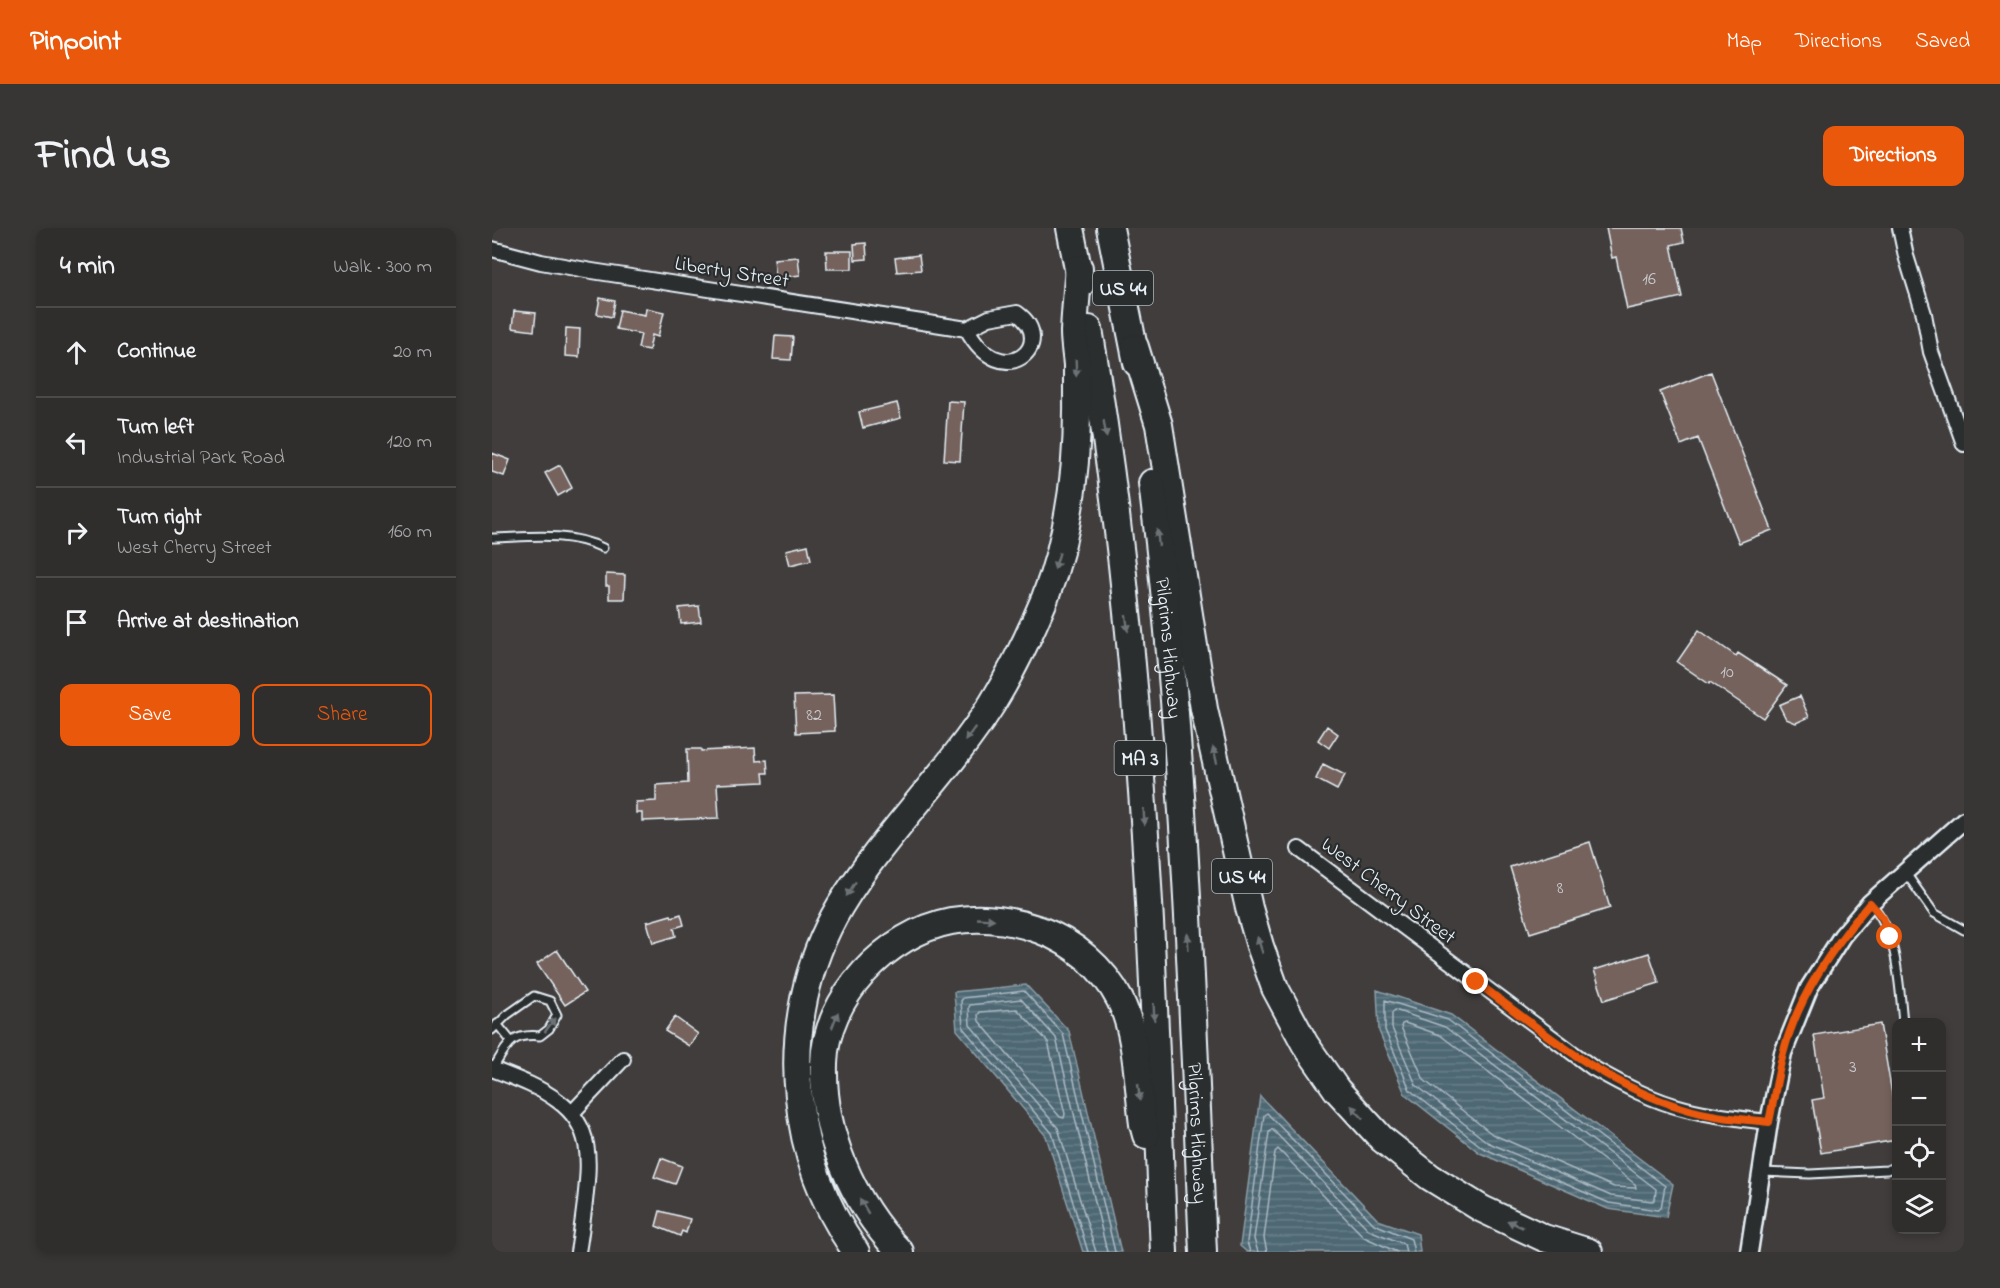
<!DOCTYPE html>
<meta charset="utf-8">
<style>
body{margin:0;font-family:"Indie Flower",sans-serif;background:#383635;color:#f1f3f6}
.controls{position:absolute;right:18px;bottom:18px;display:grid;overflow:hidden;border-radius:12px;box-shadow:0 3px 9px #0003}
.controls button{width:54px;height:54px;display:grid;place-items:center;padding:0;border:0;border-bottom:2px solid #4b4a49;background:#302e2d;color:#f1f3f6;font:30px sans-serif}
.stop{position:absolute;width:18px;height:18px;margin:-14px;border:4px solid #ea580c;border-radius:50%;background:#fff}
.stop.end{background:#ea580c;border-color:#fff;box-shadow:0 2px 6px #0008}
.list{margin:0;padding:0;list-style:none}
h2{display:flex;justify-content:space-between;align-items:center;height:78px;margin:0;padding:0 24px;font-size:26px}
h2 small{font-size:20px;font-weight:400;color:#a8a8aa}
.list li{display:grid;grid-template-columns:39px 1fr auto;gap:18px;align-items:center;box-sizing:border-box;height:90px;padding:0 24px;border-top:2px solid #4b4a49}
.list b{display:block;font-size:22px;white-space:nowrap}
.list p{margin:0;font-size:20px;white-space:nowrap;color:#a8a8aa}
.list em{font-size:20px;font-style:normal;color:#a8a8aa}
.actions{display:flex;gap:12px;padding:18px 24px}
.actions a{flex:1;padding:14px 0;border:2px solid #ea580c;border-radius:12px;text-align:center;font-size:21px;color:#ea580c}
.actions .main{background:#ea580c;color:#fff}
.icon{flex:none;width:33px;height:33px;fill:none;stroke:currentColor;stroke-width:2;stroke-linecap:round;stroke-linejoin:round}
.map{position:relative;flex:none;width:1472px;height:1024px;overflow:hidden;border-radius:12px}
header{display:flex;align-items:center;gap:36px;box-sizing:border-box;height:84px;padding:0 30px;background:#ea580c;color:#fff}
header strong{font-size:28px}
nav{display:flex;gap:33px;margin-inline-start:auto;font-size:21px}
.intro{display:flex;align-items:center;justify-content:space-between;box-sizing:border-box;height:144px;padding:0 36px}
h1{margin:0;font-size:42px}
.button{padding:15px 27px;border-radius:12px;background:#ea580c;color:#fff;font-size:21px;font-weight:700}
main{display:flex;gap:36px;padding:0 36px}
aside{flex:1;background:#302e2d;border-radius:12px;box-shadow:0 3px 9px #0003}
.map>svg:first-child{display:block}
.water{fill:url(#water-rules);stroke:#8c9ea8;stroke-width:1.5}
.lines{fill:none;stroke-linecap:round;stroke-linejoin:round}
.shore{stroke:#aabac3;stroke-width:1.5}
.building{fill:#74625c;stroke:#e8f1f8;stroke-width:1.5}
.service-casing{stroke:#e8f1f8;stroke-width:11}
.minor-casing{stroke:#e8f1f8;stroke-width:18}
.tertiary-casing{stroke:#e8f1f8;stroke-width:21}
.motorway-casing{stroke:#e8f1f8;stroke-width:30}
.service{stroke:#2a2d2e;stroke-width:7}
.minor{stroke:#2a2d2e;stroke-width:14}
.tertiary{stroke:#2a2d2e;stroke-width:16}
.motorway{stroke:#2a2d2e;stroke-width:26}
.oneway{fill:#6c7275}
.route{stroke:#ea580c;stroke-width:8}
.labels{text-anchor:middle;stroke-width:4.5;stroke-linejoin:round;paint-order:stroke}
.number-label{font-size:18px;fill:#cbcdd1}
.shield{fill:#2a2d2e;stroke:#afb6bb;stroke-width:1.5}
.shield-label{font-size:20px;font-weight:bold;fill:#e8f1f8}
.street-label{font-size:21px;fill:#e8f1f8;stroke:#2a2d2e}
</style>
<header>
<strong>Pinpoint</strong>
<nav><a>Map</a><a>Directions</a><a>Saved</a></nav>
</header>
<div class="intro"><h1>Find us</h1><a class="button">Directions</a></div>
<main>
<aside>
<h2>4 min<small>Walk · 300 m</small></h2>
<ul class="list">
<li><svg class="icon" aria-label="ahead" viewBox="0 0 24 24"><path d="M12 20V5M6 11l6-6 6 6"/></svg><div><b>Continue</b></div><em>20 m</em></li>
<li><svg class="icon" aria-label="left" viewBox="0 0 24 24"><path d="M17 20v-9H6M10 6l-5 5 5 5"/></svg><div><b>Turn left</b><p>Industrial Park Road</p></div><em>120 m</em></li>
<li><svg class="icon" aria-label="right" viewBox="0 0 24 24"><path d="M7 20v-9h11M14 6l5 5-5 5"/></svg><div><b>Turn right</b><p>West Cherry Street</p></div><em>160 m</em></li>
<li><svg class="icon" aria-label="arrive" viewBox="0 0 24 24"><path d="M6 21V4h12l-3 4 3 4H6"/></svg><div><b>Arrive at destination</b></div></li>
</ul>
<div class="actions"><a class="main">Save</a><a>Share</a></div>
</aside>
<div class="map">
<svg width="1472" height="1024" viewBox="0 0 1472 1024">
<defs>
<pattern id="water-rules" width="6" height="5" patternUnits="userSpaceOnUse" patternTransform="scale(1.5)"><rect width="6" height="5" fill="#4e6773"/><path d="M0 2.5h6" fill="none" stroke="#687d88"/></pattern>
</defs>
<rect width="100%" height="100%" fill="#403d3c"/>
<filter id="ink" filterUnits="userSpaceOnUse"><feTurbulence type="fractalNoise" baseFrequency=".0167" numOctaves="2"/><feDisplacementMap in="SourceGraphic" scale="12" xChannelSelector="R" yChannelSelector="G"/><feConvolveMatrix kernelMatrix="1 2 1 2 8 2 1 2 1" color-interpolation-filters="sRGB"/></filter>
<g filter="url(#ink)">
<path class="water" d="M534,757L577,803L629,1024H591L554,908L465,802L462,764Z
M885,762L959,787L1181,956L1174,989L1116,981L988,925L913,866L887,803Z
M768,868L886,992L926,1006L928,1024H755L748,1018Z"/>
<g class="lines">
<path class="shore" d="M893,772L956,792L1173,958L1169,980L1166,982L1117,975L991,920L918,862L893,802Z
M525,781L556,814L573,886L572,890L568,889L487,793L486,787L488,784Z
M903,782L953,799L1164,961L1163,972L1160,973L1119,968L995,914L924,857L900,800V785Z
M913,795L948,807L1143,956L1144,960L1122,959L1000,906L932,852L909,799L910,796Z
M596,1024L560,905L471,800L469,773L471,770L532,763L571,806L623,1024
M604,1024L566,900L478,797L477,779L478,777L529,771L564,810L615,1024
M758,1024L755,1014L772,887L775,885L882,996L919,1011L922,1024
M766,1024L762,1011L777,904L780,901L877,1002L912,1016L914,1024
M775,1024L772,1010L783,924L786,921L872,1009L905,1024"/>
</g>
<path class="building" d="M1114,0H1189L1192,14L1179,17L1190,69L1135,81L1124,29L1120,30Z
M374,15L375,31L363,32L362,16Z
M334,23H360V41H335Z
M427,27L429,42L405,44L403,30Z
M306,29L308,47L284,50L282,31Z
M108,70L123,73L120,89L105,86Z
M154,80L172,84L166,109L160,107L157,122L146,120L149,106L124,101L128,82L153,87Z
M22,83L44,85L42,103L20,100Z
M74,100L88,101L87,129L73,128Z
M283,108L301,109L299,132L281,131Z
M1219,144L1280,302L1247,315L1206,210L1189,217L1168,164Z
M456,173L472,174L468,233L452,232Z
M405,175L409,190L371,200L367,184Z
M0,225L18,232L12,248L0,244Z
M68,237L80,260L66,268L53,245Z
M316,317L319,332L298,337L294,322Z
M114,346L133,347L132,371H117V358H114Z
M207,378L209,394L189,396L187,380Z
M1207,402L1244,428L1246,425L1295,457L1271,490L1218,454L1217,456L1185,434Z
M341,467L343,503L304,505L302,468Z
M1308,468L1317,489L1304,495L1294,491L1287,477Z
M835,498L846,506L837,520L826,512Z
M263,520L264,533L275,532L276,545H271L272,554L225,556L227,590L150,593V585H144V574L164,573V557L196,555L195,521H209V523Z
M831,536L853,547L845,562L824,551Z
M1098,614L1118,680L1038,705L1018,639Z
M189,686L192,697L182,700L184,708L161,715L155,694L179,687L180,689Z
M65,722L93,764L73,777L45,736Z
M1157,725L1167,755L1112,772L1102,742Z
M183,789L206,806L197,818L173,803Z
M1388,796L1404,889V912L1329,925L1320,872L1332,870L1322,807Z
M169,930L190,938L183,956L162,949Z
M168,983L198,991L194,1005L190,1003L188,1008L164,998Z"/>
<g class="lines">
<defs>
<path id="service" d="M0,310C38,309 75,303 111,320
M1413,644L1442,685L1472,702
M1378,675C1406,703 1407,757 1411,794
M5,796L19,813
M0,802L15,787L42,768L58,773L65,787L57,801L48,808C18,805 15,818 1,841
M1270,944L1318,946L1395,942L1404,938"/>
<path id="minor" d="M1408,0L1414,28L1432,86L1439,124L1472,216
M0,21L49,34L100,43L475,101L497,90L525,85C567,115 511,167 475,101
M807,621L1101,840C1131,857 1161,873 1194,881C1222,888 1249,891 1277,894
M0,841C23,850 46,858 66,873C102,899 97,935 93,974C91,990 89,1007 86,1024
M80,885L131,831"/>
<path id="tertiary" d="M1257,1024L1277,894L1291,825L1317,760L1350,708L1378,675L1472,592"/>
<g id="motorway">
<path d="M578,0L589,56"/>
<path d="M618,0L645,135"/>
<path d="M597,101C622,249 639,400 649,550C661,708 665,866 672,1024"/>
<path d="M643,119L667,197L712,481L757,680L768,718L783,760L813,816L845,862L890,911L938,949L990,981L1052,1010L1097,1024"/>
<path id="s1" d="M660,255C692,510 700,767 711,1024"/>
<path d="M364,1024C332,978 312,925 307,869C300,804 314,735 348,678C392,606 455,547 500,476C521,442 538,406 553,370C578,306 586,237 585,169C585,158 585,147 585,137C584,126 582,115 582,104C583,83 585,61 587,40"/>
<path d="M408,1024C360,974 330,905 332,836C333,770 395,705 459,693C488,688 520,692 548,702C581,714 612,740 628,772C645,805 646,860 651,896L654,907"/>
</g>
</defs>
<use href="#service" class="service-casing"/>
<use href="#minor" class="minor-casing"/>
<use href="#tertiary" class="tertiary-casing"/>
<use href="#motorway" class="motorway-casing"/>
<use href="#service" class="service"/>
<use href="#minor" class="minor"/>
<use href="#tertiary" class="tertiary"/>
<use href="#motorway" class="motorway"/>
</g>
<defs><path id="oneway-solid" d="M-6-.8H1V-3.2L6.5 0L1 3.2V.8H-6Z" transform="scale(1.5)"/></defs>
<g class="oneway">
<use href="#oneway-solid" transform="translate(584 140) rotate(88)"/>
<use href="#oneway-solid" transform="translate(613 201) rotate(81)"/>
<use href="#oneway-solid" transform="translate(666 310) rotate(-96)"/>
<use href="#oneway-solid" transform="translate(565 333) rotate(107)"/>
<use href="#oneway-solid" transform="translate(635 395) rotate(83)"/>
<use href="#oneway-solid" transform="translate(478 506) rotate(126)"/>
<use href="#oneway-solid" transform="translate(723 527) rotate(-103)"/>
<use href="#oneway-solid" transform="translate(652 589) rotate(87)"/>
<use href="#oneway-solid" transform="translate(359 661) rotate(123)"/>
<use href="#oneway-solid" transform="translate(494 691) rotate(3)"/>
<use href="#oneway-solid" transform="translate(696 714) rotate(-93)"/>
<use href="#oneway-solid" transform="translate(768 717) rotate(-108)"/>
<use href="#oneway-solid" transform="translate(662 784) rotate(87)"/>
<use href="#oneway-solid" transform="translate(343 792) rotate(-69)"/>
<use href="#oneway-solid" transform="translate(58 797) rotate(-54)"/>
<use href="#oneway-solid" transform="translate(647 864) rotate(83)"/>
<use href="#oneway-solid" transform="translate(865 884) rotate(-133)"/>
<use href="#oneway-solid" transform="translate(372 978) rotate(-120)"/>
<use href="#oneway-solid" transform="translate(1023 996) rotate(-155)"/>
</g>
</g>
<g class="lines" filter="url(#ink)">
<path class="route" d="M984,754C1049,802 1112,857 1191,880C1218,889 1248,891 1277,894C1282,871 1285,848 1291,826C1306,768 1340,720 1378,675L1391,690L1398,709"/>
</g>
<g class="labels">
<g class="number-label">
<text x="1157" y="56">16</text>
<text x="1235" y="449">10</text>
<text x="322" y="492">82</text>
<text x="1068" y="665">8</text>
<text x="1361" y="844">3</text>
</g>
<g class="shield">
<rect x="601" y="43" width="60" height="34" rx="4.5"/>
<rect x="622.5" y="513" width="51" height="34" rx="4.5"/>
<rect x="720" y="631" width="60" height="34" rx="4.5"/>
</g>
<g class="shield-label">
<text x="631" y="67">US 44</text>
<text x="648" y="537">MA 3</text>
<text x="750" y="655">US 44</text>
</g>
<g class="street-label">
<text transform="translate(240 43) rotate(9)" y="7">Liberty Street</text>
<text dy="7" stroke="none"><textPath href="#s1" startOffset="166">Pilgrims Highway</textPath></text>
<text transform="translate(897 662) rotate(37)" y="7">West Cherry Street</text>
<text dy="7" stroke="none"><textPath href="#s1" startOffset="652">Pilgrims Highway</textPath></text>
</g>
</g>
</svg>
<div class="controls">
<button>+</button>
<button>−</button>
<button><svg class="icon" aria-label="locate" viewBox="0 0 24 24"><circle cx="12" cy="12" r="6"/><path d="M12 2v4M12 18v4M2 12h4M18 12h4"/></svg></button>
<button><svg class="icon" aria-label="layers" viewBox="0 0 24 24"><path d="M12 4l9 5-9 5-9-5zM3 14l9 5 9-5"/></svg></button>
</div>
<div class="stop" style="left:1398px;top:709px"></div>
<div class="stop end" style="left:984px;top:754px"></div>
</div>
</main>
